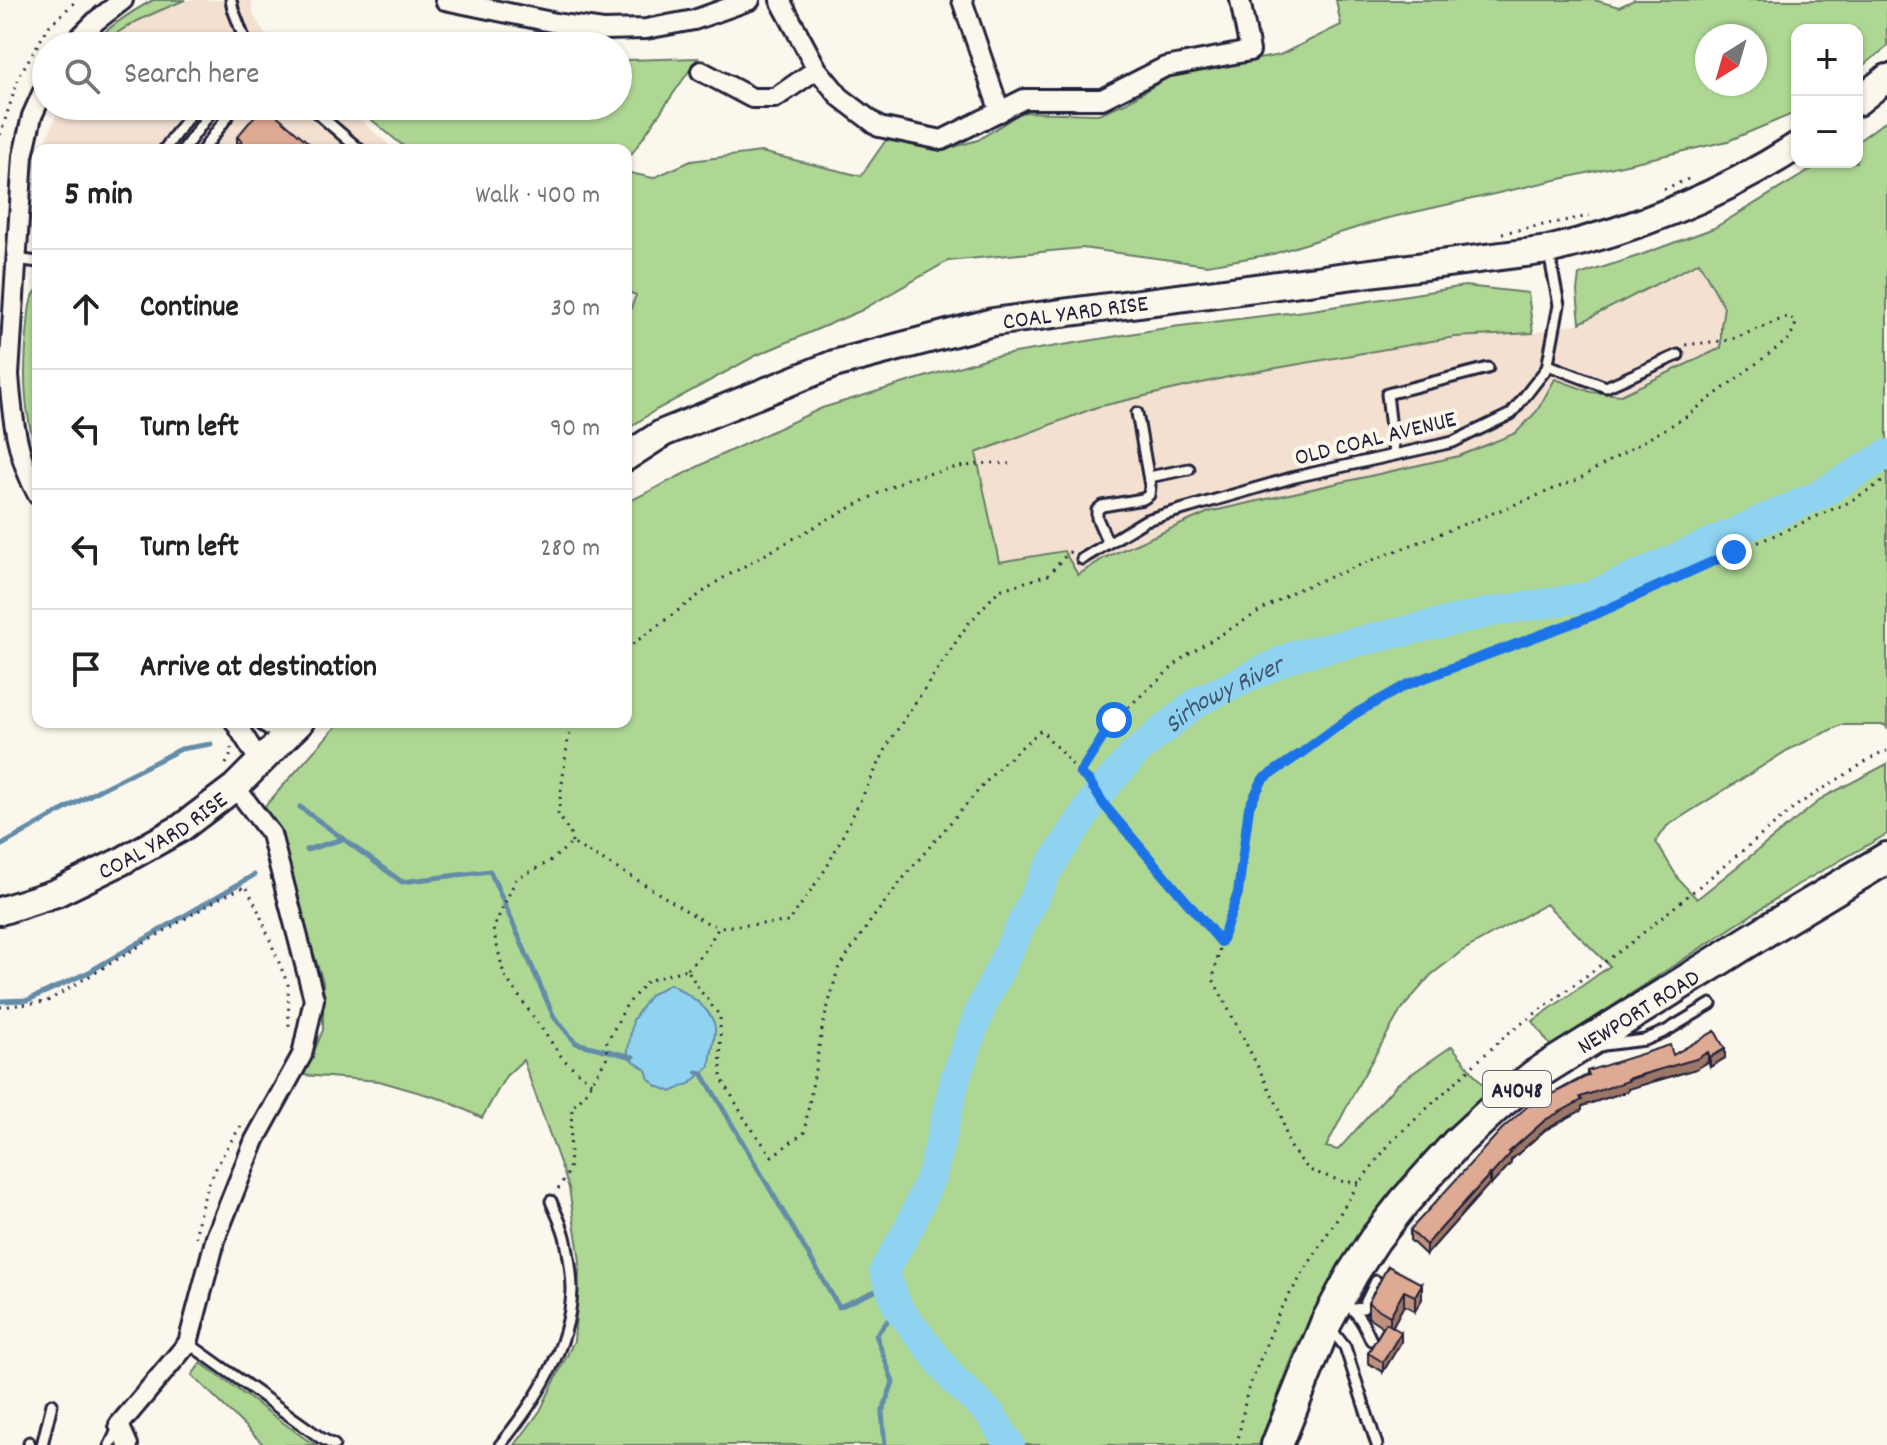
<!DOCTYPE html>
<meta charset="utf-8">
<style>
body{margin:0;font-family:Dekko,sans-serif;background:#f6f6f6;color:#222}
.controls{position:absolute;right:24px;top:24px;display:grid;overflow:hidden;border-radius:16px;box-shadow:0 2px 6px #0004}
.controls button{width:72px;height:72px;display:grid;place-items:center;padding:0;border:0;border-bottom:2px solid #e0e0e0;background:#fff;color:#222;font:40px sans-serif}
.compass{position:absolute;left:1695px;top:24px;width:72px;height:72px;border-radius:50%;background:#fff;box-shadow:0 2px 6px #0004;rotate:217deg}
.stop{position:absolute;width:24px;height:24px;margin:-18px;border:6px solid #1a73e8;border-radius:50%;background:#fff}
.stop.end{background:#1a73e8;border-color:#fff;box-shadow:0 2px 8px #0008}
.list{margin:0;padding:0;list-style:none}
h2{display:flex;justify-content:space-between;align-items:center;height:104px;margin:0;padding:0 32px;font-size:34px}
h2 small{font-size:26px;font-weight:400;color:#767676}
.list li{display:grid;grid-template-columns:52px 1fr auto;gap:24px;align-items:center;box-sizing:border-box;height:120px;padding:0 32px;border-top:2px solid #e0e0e0}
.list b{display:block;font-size:30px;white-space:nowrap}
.list em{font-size:26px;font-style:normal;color:#767676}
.icon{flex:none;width:44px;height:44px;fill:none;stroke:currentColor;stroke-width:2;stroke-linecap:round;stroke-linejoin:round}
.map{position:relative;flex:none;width:1887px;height:1445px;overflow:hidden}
.search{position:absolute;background:#fff;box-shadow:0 2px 6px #0004;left:32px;top:32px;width:600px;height:88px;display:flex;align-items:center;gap:20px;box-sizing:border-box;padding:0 28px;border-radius:44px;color:#767676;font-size:30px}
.panel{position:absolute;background:#fff;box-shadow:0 2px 6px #0004;left:32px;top:144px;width:600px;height:584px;border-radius:16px}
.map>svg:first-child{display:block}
.built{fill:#f3e0d1}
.green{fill:#aed794;stroke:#687c68;stroke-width:2;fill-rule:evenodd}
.water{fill:#8fd3f1;stroke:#638ca8;stroke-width:2}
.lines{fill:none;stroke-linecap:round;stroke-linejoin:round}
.stream{stroke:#638ca8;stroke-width:5}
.river{stroke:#8fd3f1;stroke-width:30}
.service-casing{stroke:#22223b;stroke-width:15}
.minor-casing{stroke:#22223b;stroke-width:24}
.secondary-casing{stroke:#22223b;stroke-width:32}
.primary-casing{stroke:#22223b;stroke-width:36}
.path{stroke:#22223b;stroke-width:3;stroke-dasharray:2 6;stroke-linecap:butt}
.service{stroke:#fbf7ec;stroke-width:9}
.minor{stroke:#fbf7ec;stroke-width:18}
.secondary{stroke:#fbf7ec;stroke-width:26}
.primary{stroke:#fbf7ec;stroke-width:30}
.wall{fill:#c0927e;stroke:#22223b;stroke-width:2}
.shaded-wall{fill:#9c7767;stroke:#22223b;stroke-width:2}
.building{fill:#dfaa93;stroke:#22223b;stroke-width:2}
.route{stroke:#1a73e8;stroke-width:10}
.labels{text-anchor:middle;stroke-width:8;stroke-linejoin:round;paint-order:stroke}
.shield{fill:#fbf7ec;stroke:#636270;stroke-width:2}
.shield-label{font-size:22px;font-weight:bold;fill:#22223b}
.street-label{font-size:24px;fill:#22223b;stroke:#fbf7ec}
.water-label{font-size:26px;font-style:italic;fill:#435772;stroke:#fbf7ec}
</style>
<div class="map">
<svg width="1887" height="1445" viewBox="0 0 1887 1445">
<rect width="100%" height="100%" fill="#fbf7ec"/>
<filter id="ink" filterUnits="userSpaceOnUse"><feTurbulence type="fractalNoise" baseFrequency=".0125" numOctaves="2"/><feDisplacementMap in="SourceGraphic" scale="16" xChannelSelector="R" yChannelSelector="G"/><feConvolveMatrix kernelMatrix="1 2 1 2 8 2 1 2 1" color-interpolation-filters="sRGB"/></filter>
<g filter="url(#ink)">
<path class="built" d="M185,0H251L254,16L267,37L277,46H100L115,33L132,23Z
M60,106H345L395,150H42Z
M1699,262L1724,307L1721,326L1722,348L1621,395L1591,392L1555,379L1537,411L1516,433L1459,456L1209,512L1104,558L1078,575L1064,551L999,562L976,453L1097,407L1237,375L1455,337L1533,333L1580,323Z"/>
<path class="green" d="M153,0H185C154,13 125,24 100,46H90C109,26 129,13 153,0Z
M1336,0H1594L1619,7L1634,0H1887V47L1857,70V30H1797V112L1728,141L1384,219L1273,254L1207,265L1082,248L948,261L860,311L755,356L654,411L626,430V321L636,295L626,291V172L653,178L691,161L761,152L861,176L886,140L940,151L978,140L1022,112L1098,114L1125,103L1172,75L1280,55L1341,25ZM1707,36H1755V84H1707Z
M698,58L626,162V150H408L355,106H618V66L626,60Z
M1887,120V728L1885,725H1841L1788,750L1667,826L1656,842L1679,880L1697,899L1824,797L1887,764V834L1797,885L1568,1035L1552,1048L1533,1021L1610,966L1546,904L1462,951L1431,975L1401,1010L1359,1083L1326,1147L1338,1150L1397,1084L1452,1046L1490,1094L1475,1105L1376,1219L1333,1280L1298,1343L1259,1445H515L540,1411L574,1341L580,1261L569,1188L523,1060L506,1076L482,1118L445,1100L379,1081L304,1075L323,1030V982L265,806L340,722H626V503L719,456L822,408L991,357L1172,327L1312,310L1465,286L1528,293L1533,333L1455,337L1237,375L1097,407L976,453L999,562L1064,551L1078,575L1104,558L1209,512L1459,456L1516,433L1537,411L1555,379L1591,392L1621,395L1721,348V326L1724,307L1699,262L1580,323L1577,291L1579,275L1638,256L1714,228L1824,162H1857V142Z
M38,289V456C23,413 23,370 28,325C29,312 29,299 38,289Z
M201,1363L307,1440L317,1445H264L192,1375Z"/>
<path class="water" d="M670,984C685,992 713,1009 715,1028C716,1036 710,1055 710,1066L691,1083L671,1092L657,1086L649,1079L646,1070L627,1056L633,1020L650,995Z"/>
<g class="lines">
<path class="stream" d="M300,807L402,882L490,871L554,1017L576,1043L633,1057
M0,846L97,791L181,749L211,744
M306,850L343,839
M0,1001L28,1000L89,972L254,875
M697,1072L702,1073L839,1307L889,1285
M885,1445L882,1413L893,1382L876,1335L898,1308"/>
<path class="river" id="s1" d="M1010,1445L990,1414L953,1379L898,1308L884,1271L910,1226L933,1172L956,1076L981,1008L1047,871L1096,797L1136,752L1197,702L1293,656L1496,611L1588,597L1819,495L1887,454"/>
<defs>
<path id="service" d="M231,0L233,9L247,46
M309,106L360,150
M164,150L196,106
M183,150L215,106
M203,150L235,106
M16,259L38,262
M1548,365L1606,387L1678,355
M1394,454L1387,394L1488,368
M1149,477L1189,469
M1108,543L1097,518V510L1102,506L1143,499L1149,495L1150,486L1137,413
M1082,559L1146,520L1295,477L1453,442L1511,414L1547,368L1559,305L1549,253
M1604,1045L1645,1040L1666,1031L1711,1004
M1343,1302C1358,1312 1364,1324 1371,1340
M1354,1309L1363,1308L1376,1281
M1331,1329L1345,1347L1377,1445
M188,1343L321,1438L334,1445
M29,1442L30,1445
M42,1445L52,1404
M110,1445L118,1428
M500,1445C536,1401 569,1350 572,1291C572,1275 569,1256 566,1241C564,1228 556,1214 551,1201"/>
<path id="minor" d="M445,0L561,24L603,30L646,29L694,20L750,0
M780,0L817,69L840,97L879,127L942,140L1024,99H1102L1165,67L1250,51L1240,0
M962,0L1000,112
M71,46L97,20L123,0
M701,71L752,98H775L817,69
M38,495C17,458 12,417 9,375L23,156L32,116L46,85
M235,722L260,762
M265,722L286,735
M128,1445L119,1425L188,1343L216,1237L255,1140L302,1055L314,999L271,834L235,787"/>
<g id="secondary">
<path d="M1857,102L1887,78"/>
<path id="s2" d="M626,457L663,433L834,364L993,322L1548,250C1637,229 1720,196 1797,146"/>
<path id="s3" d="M0,911L56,893L122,861L181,828L235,787L300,722"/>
</g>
<g id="primary">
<path id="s4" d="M1277,1445L1326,1323L1353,1273L1375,1239L1405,1201L1457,1143L1498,1105L1535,1075L1775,925L1887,858"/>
</g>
</defs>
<use href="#service" class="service-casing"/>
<use href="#minor" class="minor-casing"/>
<use href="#secondary" class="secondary-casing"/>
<use href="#primary" class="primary-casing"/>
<path class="path" d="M0,135L20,74L49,26L77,0
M1664,189L1693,177
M1502,233L1589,216
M626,649L718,581L825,521L906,479L958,467L989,463L1009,464
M226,764L231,754V748
M572,843L571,835L558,814L568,739L575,722
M1222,941L1238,893L1249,807L1263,779L1300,754L1353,715L1406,685L1594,615L1847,503L1887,479
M687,969L704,952L719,927L789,922L827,867L891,739L968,624L999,590L1048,575L1069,552L1072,554
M0,1007L46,1002L218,899L246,886L258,910L288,985L289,1027
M591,1083L563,1059L504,975L493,929L516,879L549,862L572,843L634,878L703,921L719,927
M1359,1183L1341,1181L1309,1170L1289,1146L1279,1108L1213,979L1221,942L1105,806L1089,781L1080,773L1114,720L1185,656L1294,591L1577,480L1684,418L1789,339L1796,324L1789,316L1730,340L1684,345
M558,1189L569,1171L572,1108L584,1095L607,1057V1042L626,1006L647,981L687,969L699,989L720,1016L721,1077L746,1121L772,1156L804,1133L823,1024L838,969L872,919L909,871L956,816L1000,766L1041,730L1080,773
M196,1238C199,1198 218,1158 242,1125
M1237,1445L1247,1392L1280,1310L1359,1183L1391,1142L1506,1035L1632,942L1799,804L1878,754L1887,751"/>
<use href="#service" class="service"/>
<use href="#minor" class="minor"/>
<use href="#secondary" class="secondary"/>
<use href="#primary" class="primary"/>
</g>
<path class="wall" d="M237,137L317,150L237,147Z
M1715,1031L1725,1058L1710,1067L1708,1062L1696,1069L1628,1089V1091L1582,1106V1110L1545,1130L1511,1160V1163L1491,1185L1490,1183L1426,1255L1410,1240V1230L1530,1106L1587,1075V1071L1673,1055Z
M1388,1266L1422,1299L1415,1311L1404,1305L1392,1327L1401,1342L1383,1372L1368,1363V1353L1383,1327L1368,1317V1303Z"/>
<path class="shaded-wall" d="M1725,1049V1058L1710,1067V1057Z
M1708,1052V1062L1696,1069L1628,1089V1091L1582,1106V1110L1545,1130L1511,1160V1163L1491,1185V1175L1509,1152L1545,1120L1580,1097Z
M1490,1174V1183L1426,1255V1245Z
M1422,1284V1299L1415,1311V1296Z
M1404,1291V1305L1390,1331V1316Z
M1401,1332V1342L1383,1372V1362Z"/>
<path class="building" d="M263,106H266L317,150H234L242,141L237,137Z
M1715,1031L1725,1049L1710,1057L1708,1052L1696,1059L1627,1079L1628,1081L1580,1097L1582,1100L1545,1120L1509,1152L1511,1153L1491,1175L1490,1174L1426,1245L1410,1230L1502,1129L1529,1105L1530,1106L1589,1075L1587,1071L1670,1045L1673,1055Z
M1388,1266L1422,1284L1415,1296L1404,1291L1390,1316L1368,1303Z
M1386,1323L1401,1332L1383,1362L1368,1353Z"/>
</g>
<g class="lines" filter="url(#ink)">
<path class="route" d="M1114,720L1080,773L1089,781L1105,806L1221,942L1238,893L1249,807L1263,779L1300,754L1353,715L1406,685L1594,615L1734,552"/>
</g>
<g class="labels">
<rect class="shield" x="1483" y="1071" width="68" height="36" rx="6"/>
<g class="shield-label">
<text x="1517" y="1097">A4048</text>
</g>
<g class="street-label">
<text dy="8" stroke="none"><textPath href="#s2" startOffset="476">COAL YARD RISE</textPath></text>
<text transform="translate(1375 437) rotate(-14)" y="8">OLD COAL AVENUE</text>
<text dy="8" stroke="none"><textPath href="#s3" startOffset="180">COAL YARD RISE</textPath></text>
<text dy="8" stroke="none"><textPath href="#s4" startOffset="580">NEWPORT ROAD</textPath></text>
</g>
<g class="water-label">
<text dy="9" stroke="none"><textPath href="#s1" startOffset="906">Sirhowy River</textPath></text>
</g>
</g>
</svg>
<div class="controls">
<button>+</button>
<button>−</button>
</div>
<svg class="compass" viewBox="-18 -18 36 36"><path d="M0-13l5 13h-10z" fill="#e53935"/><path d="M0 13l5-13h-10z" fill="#767676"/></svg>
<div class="stop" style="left:1114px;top:720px"></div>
<div class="stop end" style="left:1734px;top:552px"></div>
<div class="search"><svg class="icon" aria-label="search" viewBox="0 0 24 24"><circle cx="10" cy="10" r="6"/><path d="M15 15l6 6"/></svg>Search here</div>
<section class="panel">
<h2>5 min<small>Walk · 400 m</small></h2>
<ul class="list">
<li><svg class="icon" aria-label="ahead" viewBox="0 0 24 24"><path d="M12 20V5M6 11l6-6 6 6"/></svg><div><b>Continue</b></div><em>30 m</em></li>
<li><svg class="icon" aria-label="left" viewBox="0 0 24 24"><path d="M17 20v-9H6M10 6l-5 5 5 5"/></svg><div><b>Turn left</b></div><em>90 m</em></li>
<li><svg class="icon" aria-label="left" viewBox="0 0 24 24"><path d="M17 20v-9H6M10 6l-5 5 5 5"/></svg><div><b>Turn left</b></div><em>280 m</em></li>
<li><svg class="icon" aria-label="arrive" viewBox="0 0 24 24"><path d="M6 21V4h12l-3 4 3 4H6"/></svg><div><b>Arrive at destination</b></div></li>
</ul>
</section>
</div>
